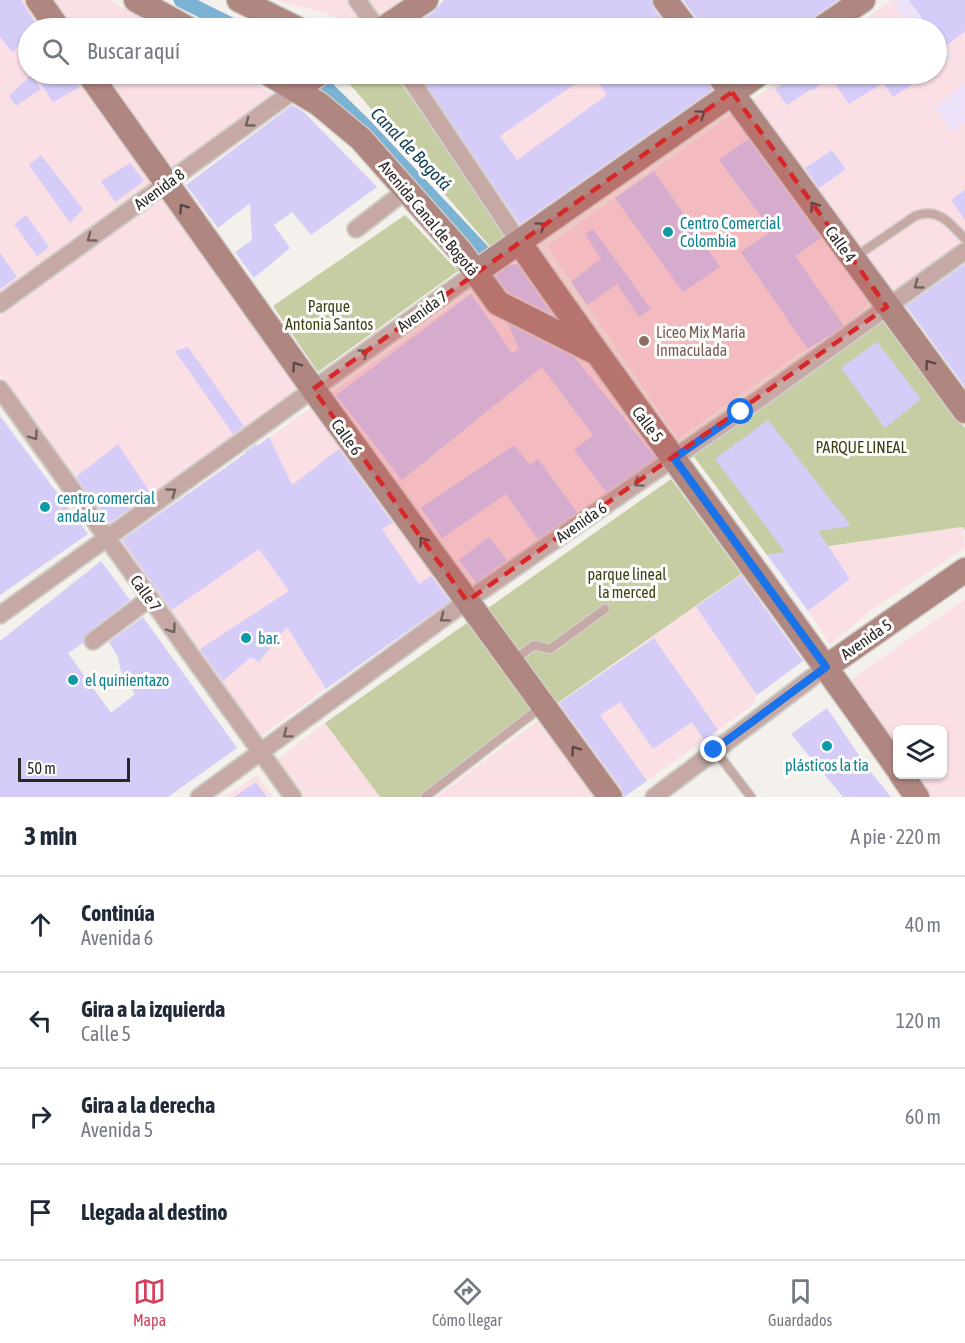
<!DOCTYPE html>
<html lang="es">
<meta charset="utf-8">
<style>
body{margin:0;font-family:"Asap Condensed",sans-serif;background:#f6f6f7;color:#1f2937}
.controls{position:absolute;right:18px;bottom:18px;display:grid;overflow:hidden;border-radius:9px;box-shadow:0 2px 4px #0004}
.controls button{width:54px;height:54px;display:grid;place-items:center;padding:0;border:0;border-bottom:2px solid #e0e1e3;background:#fff;color:#1f2937;font:30px sans-serif}
.scale{position:absolute;left:18px;bottom:15px;width:112px;box-sizing:border-box;padding-left:6px;border:3px solid #292726;border-top:0;font-size:16px;line-height:21px;white-space:nowrap;color:#292726;-webkit-text-stroke:4px #fffefd;paint-order:stroke}
.stop{position:absolute;width:18px;height:18px;margin:-14px;border:4px solid #1a73e8;border-radius:50%;background:#fff}
.stop.end{background:#1a73e8;border-color:#fff;box-shadow:0 2px 6px #0008}
.list{margin:0;padding:0;list-style:none}
h2{display:flex;justify-content:space-between;align-items:center;height:78px;margin:0;padding:0 24px;font-size:26px}
h2 small{font-size:20px;font-weight:400;color:#747a83}
.list li{display:grid;grid-template-columns:39px 1fr auto;gap:18px;align-items:center;box-sizing:border-box;height:96px;padding:0 24px;border-top:2px solid #e0e1e3}
.list b{display:block;font-size:22px;white-space:nowrap}
.list p{margin:0;font-size:20px;white-space:nowrap;color:#747a83}
.list em{font-size:20px;font-style:normal;color:#747a83}
.icon{flex:none;width:33px;height:33px;fill:none;stroke:currentColor;stroke-width:2;stroke-linecap:round;stroke-linejoin:round}
.map{position:relative;flex:none;width:965px;height:797px;overflow:hidden}
.search{position:absolute;background:#fff;box-shadow:0 2px 4px #0004;left:18px;right:18px;top:18px;height:66px;display:flex;align-items:center;gap:15px;box-sizing:border-box;padding:0 21px;border-radius:33px;color:#747a83;font-size:22px}
.sheet{height:462px;background:#fff}
nav{display:flex;justify-content:space-around;align-items:center;box-sizing:border-box;height:84px;border-top:2px solid #e0e1e3;background:#fff;font-size:16px;color:#747a83}
nav a{display:grid;justify-items:center;gap:3px}
nav .on{color:#d14160}
.map>svg:first-child{display:block}
.commercial{fill:#fadfe5}
.industrial{fill:#ede2f7}
.green{fill:#c7cda2}
.lines{fill:none;stroke-linecap:round;stroke-linejoin:round}
.canal{stroke:#7cb3d4;stroke-width:15}
.building{fill:#d5ccf8}
.lane-casing{stroke:#cfcdc8;stroke-width:11}
.street-casing{stroke:#cfcdc8;stroke-width:20}
.secondary-casing{stroke:#cfcdc8;stroke-width:27}
.lane{stroke:#c6a9a5;stroke-width:8}
.street{stroke:#c6a9a5;stroke-width:16}
.secondary{stroke:#af8680;stroke-width:24}
.oneway{stroke:#584846}
.oneway2{stroke:#70625f}
.route{stroke:#1a73e8;stroke-width:8}
.marked{fill:#d62828;fill-opacity:0.2;stroke:#d62828;stroke-width:4.5;stroke-dasharray:12 8;stroke-linejoin:round}
.culture-dot{fill:#0f9aa8;stroke:#fffefd;stroke-width:2}
.education-dot{fill:#8d6e63;stroke:#fffefd;stroke-width:2}
.labels{text-anchor:middle;stroke-width:6;stroke-linejoin:round;paint-order:stroke}
.street-label{font-size:16px;fill:#292726;stroke:#fffefd}
.culture-label{font-size:16px;fill:#0d838f;stroke:#fffefd;text-anchor:start}
.park-label{font-size:16px;fill:#3e4116;stroke:#fffefd}
.education-label{font-size:16px;fill:#785e54;stroke:#fffefd;text-anchor:start}
.water-label{font-size:18px;font-style:italic;fill:#144159;stroke:#fffefd}
</style>
<div class="map">
<svg width="965" height="797" viewBox="0 0 965 797">
<rect width="100%" height="100%" fill="#f4f1ec"/>
<path class="commercial" d="M0,0H30L49,28H28V74H80L157,187L0,299Z
M47,0H109L159,28H67Z
M275,0H345L365,28L324,13Z
M360,0H411L377,24Z
M892,0H965V240L885,298L748,103L789,74H936V28H852Z
M98,74H237L280,98L169,178Z
M414,74H710L721,90L525,231Z
M736,112L869,304L844,326L782,365L678,439L547,246Z
M166,194L303,387L112,529L0,375V316Z
M524,264L664,461L468,592L324,398L507,266Z
M316,404L456,600L389,642L260,737L122,545Z
M963,527L965,548L871,610L830,645L808,611L850,579L828,547Z
M741,574L803,661L757,695L753,705L624,797H618L554,707Z
M965,599V797H926L910,775L942,774V730H898L897,757L845,684Z
M538,721L598,797H436Z
M325,723L380,797H305L278,759Z
M257,775L273,797H225Z"/>
<path class="industrial" d="M899,0H909L931,28H911L893,5Z
M936,36L952,56L937,68H936Z
M965,83V123L953,132L935,107Z"/>
<path class="green" d="M341,74H394L508,236L493,250Z
M405,215L458,271L318,372L273,306Z
M880,318L965,428V530L962,527L767,555L692,454Z
M671,479L741,574L424,797H380L325,723Z"/>
<g class="lines">
<path class="canal" d="M181,0L237,28
M312,74L362,123L482,251"/>
</g>
<path class="building" d="M0,0H21L38,28H28V39L12,52L0,37Z
M444,0H651L654,9L669,28H409L434,12Z
M683,0H838L814,17L808,28H700L697,19Z
M909,0H965V31L945,47L936,36V28H929Z
M57,74H69L80,87L53,102L41,84Z
M419,74H589L500,136L517,160L607,95L592,74H704L712,90L520,224Z
M795,74H928L893,97L883,83L849,104L830,77L812,91L811,89L787,105L775,89Z
M31,75L41,89L16,106L9,96Z
M292,105L304,112L377,187L311,235L292,212L274,225L290,248L254,278L235,252L252,240L250,203L218,228L186,185Z
M748,139L821,238L795,256L844,326L808,349L741,252L772,231L719,160Z
M832,150L846,169L819,188L805,168Z
M41,155L83,209L70,223L29,165Z
M130,163L144,181L115,202L101,181Z
M654,171L720,267L683,292L615,198Z
M965,190V220L951,200Z
M26,215L49,247L37,256L14,224Z
M593,229L651,309L639,317L617,284L587,305L571,282L601,259L585,234Z
M0,253L17,277L0,289Z
M517,264L552,314L508,292L496,276L510,265Z
M965,264V387L906,306Z
M471,294L512,353L519,349L508,324L575,358L656,458L606,492L574,450L593,435L542,367L402,480L336,395Z
M877,342L921,399L885,428L841,368Z
M188,347L244,426L233,434L175,351Z
M0,416L88,534L0,595Z
M768,420L851,526L818,531L850,579L808,611L767,555L785,552L715,459Z
M269,437L292,485L339,449L393,523L382,529L419,584L431,576L450,601L326,689L287,627L259,662L251,657L223,681L200,649L289,591L259,549L172,610L122,540L246,453L245,452L256,444L257,446Z
M118,444L151,494L109,523L76,477Z
M514,445L530,465L538,459L577,512L538,539L506,494L442,538L421,508Z
M489,537L507,560L476,582L459,560Z
M101,561L130,600L87,633L83,643L68,653L111,713L135,694L121,672L118,657L109,642L143,617L237,748L168,797H0V641Z
M741,575L803,661L757,695L696,607Z
M654,638L718,730L704,740L692,722L653,749L620,702L600,715L647,781L624,797L622,789L559,703Z
M827,708L867,767L891,797H843L791,734Z
M256,782L267,797H234Z"/>
<g class="lines">
<defs>
<path id="lane" d="M855,257L915,216C938,207 950,223 965,239
M514,660L534,645L550,649L605,609
M715,750L751,797
M425,797L541,707"/>
<path id="street" d="M357,0L377,28
M407,74L519,242
M356,229L408,189
M0,304L296,89
M0,389L293,797
M0,615L476,272
M93,641L150,598
M199,797L467,601L764,396L965,251
M654,797L826,667"/>
<path id="secondary" d="M38,0L58,28
M136,0L187,28
M239,0L296,28
M665,0L686,28
M384,28L426,0
M822,28L863,0
M89,74L313,389L610,797
M269,74L319,104L361,139L461,252L498,303L593,351
M718,74L965,411
M296,89L319,74
M519,242C642,420 774,592 898,769
M476,272L759,74
M826,667L965,570
M901,774L917,797"/>
</defs>
<use href="#lane" class="lane-casing"/>
<use href="#street" class="street-casing"/>
<use href="#secondary" class="secondary-casing"/>
<use href="#lane" class="lane"/>
<use href="#street" class="street"/>
<use href="#secondary" class="secondary"/>
</g>
<defs><path id="oneway-chevron" d="M-2-3.5L2.5 0L-2 3.5" fill="none" stroke-width="1.6" stroke-linecap="round" stroke-linejoin="round" transform="scale(1.5)"/></defs>
<g class="oneway">
<use href="#oneway-chevron" transform="translate(701 114) rotate(-35)"/>
<use href="#oneway-chevron" transform="translate(814 206) rotate(-126)"/>
<use href="#oneway-chevron" transform="translate(183 208) rotate(-125)"/>
<use href="#oneway-chevron" transform="translate(541 226) rotate(-35)"/>
<use href="#oneway-chevron" transform="translate(929 364) rotate(-126)"/>
<use href="#oneway-chevron" transform="translate(296 366) rotate(-125)"/>
<use href="#oneway-chevron" transform="translate(423 541) rotate(-126)"/>
<use href="#oneway-chevron" transform="translate(575 750) rotate(-126)"/>
</g>
<g class="oneway2">
<use href="#oneway-chevron" transform="translate(249 123) rotate(144)"/>
<use href="#oneway-chevron" transform="translate(91 238) rotate(144)"/>
<use href="#oneway-chevron" transform="translate(918 285) rotate(144)"/>
<use href="#oneway-chevron" transform="translate(364 353) rotate(-36)"/>
<use href="#oneway-chevron" transform="translate(34 436) rotate(54)"/>
<use href="#oneway-chevron" transform="translate(638 483) rotate(145)"/>
<use href="#oneway-chevron" transform="translate(172 492) rotate(-36)"/>
<use href="#oneway-chevron" transform="translate(444 618) rotate(143)"/>
<use href="#oneway-chevron" transform="translate(172 629) rotate(54)"/>
<use href="#oneway-chevron" transform="translate(287 734) rotate(143)"/>
</g>
<g class="lines">
<path class="route" d="M714,750L826,667L674,458L741,412"/>
</g>
<path class="marked" d="M732,92L887,307L467,601L313,389Z"/>
<g class="culture-dot">
<circle cx="668" cy="232" r="6"/>
<circle cx="45" cy="507" r="6"/>
<circle cx="246" cy="638" r="6"/>
<circle cx="73" cy="680" r="6"/>
<circle cx="827" cy="746" r="6"/>
</g>
<circle class="education-dot" cx="644" cy="341" r="6"/>
<g class="labels">
<g class="street-label">
<text transform="translate(159 189) rotate(-36)" y="6">Avenida 8</text>
<text transform="translate(429 218) rotate(50)" y="6">Avenida Canal de Bogotá</text>
<text transform="translate(841 244) rotate(54)" y="6">Calle 4</text>
<text transform="translate(422 311) rotate(-36)" y="6">Avenida 7</text>
<text transform="translate(648 424) rotate(53)" y="6">Calle 5</text>
<text transform="translate(347 437) rotate(54)" y="6">Calle 6</text>
<text transform="translate(581 522) rotate(-35)" y="6">Avenida 6</text>
<text transform="translate(146 593) rotate(54)" y="6">Calle 7</text>
<text transform="translate(866 639) rotate(-35)" y="6">Avenida 5</text>
</g>
<g class="culture-label">
<text x="680" y="229">Centro Comercial<tspan x="680" dy="18">Colombia</tspan></text>
<text x="57" y="504">centro comercial<tspan x="57" dy="18">andaluz</tspan></text>
<text x="258" y="644">bar.</text>
<text x="85" y="686">el quinientazo</text>
<text x="827" y="771" text-anchor="middle">plásticos la tia</text>
</g>
<g class="park-label">
<text x="329" y="312">Parque<tspan x="329" dy="18">Antonia Santos</tspan></text>
<text x="861" y="453">PARQUE LINEAL</text>
<text x="627" y="580">parque lineal<tspan x="627" dy="18">la merced</tspan></text>
</g>
<g class="education-label">
<text x="656" y="338">Liceo Mix María<tspan x="656" dy="18">Inmaculada</tspan></text>
</g>
<g class="water-label">
<text transform="translate(411 149) rotate(46)" y="6">Canal de Bogotá</text>
</g>
</g>
</svg>
<div class="controls">
<button><svg class="icon" aria-label="layers" viewBox="0 0 24 24"><path d="M12 4l9 5-9 5-9-5zM3 14l9 5 9-5"/></svg></button>
</div>
<div class="scale">50 m</div>
<div class="stop" style="left:741px;top:412px"></div>
<div class="stop end" style="left:714px;top:750px"></div>
<div class="search"><svg class="icon" aria-label="search" viewBox="0 0 24 24"><circle cx="10" cy="10" r="6"/><path d="M15 15l6 6"/></svg>Buscar aquí</div>
</div>
<section class="sheet">
<h2>3 min<small>A pie · 220 m</small></h2>
<ul class="list">
<li><svg class="icon" aria-label="ahead" viewBox="0 0 24 24"><path d="M12 20V5M6 11l6-6 6 6"/></svg><div><b>Continúa</b><p>Avenida 6</p></div><em>40 m</em></li>
<li><svg class="icon" aria-label="left" viewBox="0 0 24 24"><path d="M17 20v-9H6M10 6l-5 5 5 5"/></svg><div><b>Gira a la izquierda</b><p>Calle 5</p></div><em>120 m</em></li>
<li><svg class="icon" aria-label="right" viewBox="0 0 24 24"><path d="M7 20v-9h11M14 6l5 5-5 5"/></svg><div><b>Gira a la derecha</b><p>Avenida 5</p></div><em>60 m</em></li>
<li><svg class="icon" aria-label="arrive" viewBox="0 0 24 24"><path d="M6 21V4h12l-3 4 3 4H6"/></svg><div><b>Llegada al destino</b></div></li>
</ul>
</section>
<nav>
<a class="on"><svg class="icon" aria-label="map" viewBox="0 0 24 24"><path d="M3 6l6-2 6 2 6-2v14l-6 2-6-2-6 2zM9 4v14M15 6v14"/></svg>Mapa</a>
<a><svg class="icon" aria-label="directions" viewBox="0 0 24 24"><path d="M12 3l9 9-9 9-9-9zM9 14v-3h6M13 9l2 2-2 2"/></svg>Cómo llegar</a>
<a><svg class="icon" aria-label="saved" viewBox="0 0 24 24"><path d="M7 4h10v16l-5-4-5 4z"/></svg>Guardados</a>
</nav>
